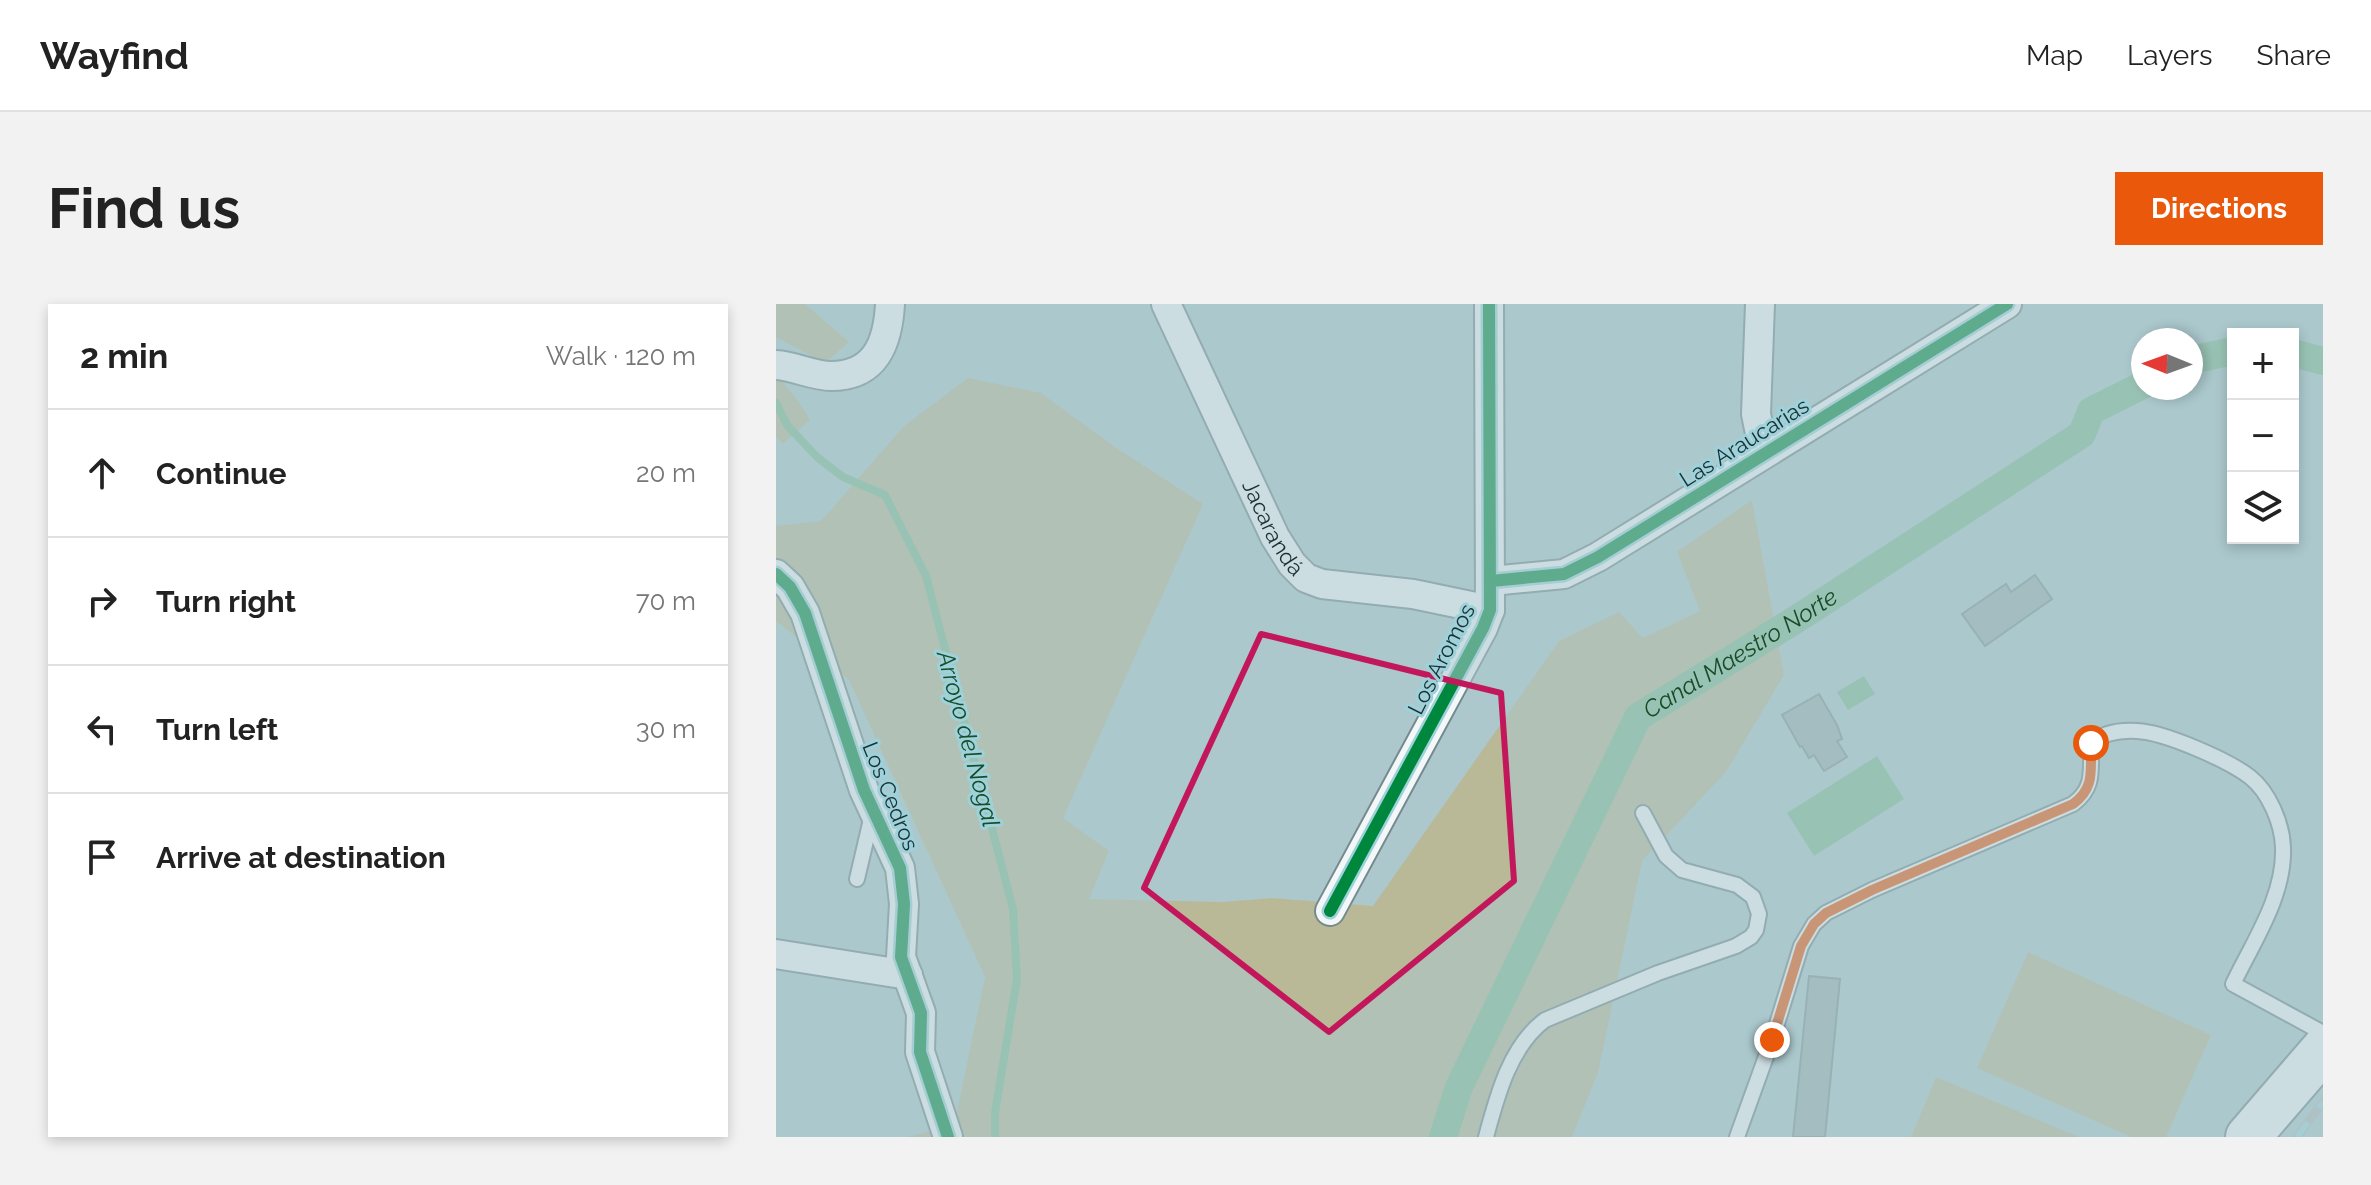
<!DOCTYPE html>
<meta charset="utf-8">
<style>
body{margin:0;font-family:Raleway,sans-serif;background:#f2f2f2;color:#222}
.controls{position:absolute;right:24px;top:24px;display:grid;overflow:hidden;border-radius:0px;box-shadow:0 4px 12px #0003}
.controls button{width:72px;height:72px;display:grid;place-items:center;padding:0;border:0;border-bottom:2px solid #e0e0e0;background:#fff;color:#222;font:40px sans-serif}
.compass{position:absolute;left:1355px;top:24px;width:72px;height:72px;border-radius:50%;background:#fff;box-shadow:0 4px 12px #0003;rotate:271deg}
.stop{position:absolute;width:24px;height:24px;margin:-18px;border:6px solid #ea580c;border-radius:50%;background:#fff}
.stop.end{background:#ea580c;border-color:#fff;box-shadow:0 2px 8px #0008}
.list{margin:0;padding:0;list-style:none}
h2{display:flex;justify-content:space-between;align-items:center;height:104px;margin:0;padding:0 32px;font-size:34px}
h2 small{font-size:26px;font-weight:400;color:#767676}
.list li{display:grid;grid-template-columns:52px 1fr auto;gap:24px;align-items:center;box-sizing:border-box;height:128px;padding:0 32px;border-top:2px solid #e0e0e0}
.list b{display:block;font-size:30px;white-space:nowrap}
.list em{font-size:26px;font-style:normal;color:#767676}
.icon{flex:none;width:44px;height:44px;fill:none;stroke:currentColor;stroke-width:2;stroke-linecap:round;stroke-linejoin:round}
.map{position:relative;flex:none;width:1547px;height:833px;overflow:hidden;border-radius:0px}
header{display:flex;align-items:center;gap:48px;box-sizing:border-box;height:112px;padding:0 40px;background:#fff;border-bottom:2px solid #e0e0e0}
header strong{font-size:38px}
nav{display:flex;gap:44px;margin-inline-start:auto;font-size:28px}
.intro{display:flex;align-items:center;justify-content:space-between;box-sizing:border-box;height:192px;padding:0 48px}
h1{margin:0;font-size:56px}
.button{padding:20px 36px;border-radius:0px;background:#ea580c;color:#fff;font-size:28px;font-weight:700}
main{display:flex;gap:48px;padding:0 48px}
aside{flex:1;background:#fff;border-radius:0px;box-shadow:0 4px 12px #0003}
.map>svg:first-child{display:block}
.green{fill:#b9b997}
.water{fill:#82bc96}
.lines{fill:none;stroke-linecap:round;stroke-linejoin:round}
.stream{stroke:#82bc96;stroke-width:8}
.canal{stroke:#82bc96;stroke-width:28}
.building{fill:#99b0b2;stroke:#809698;stroke-width:2}
.service-casing{stroke:#748a8e;stroke-width:18}
.minor-casing{stroke:#748a8e;stroke-width:32}
.primary-casing{stroke:#748a8e;stroke-width:48}
.service{stroke:#f3f7f8;stroke-width:14}
.minor{stroke:#f3f7f8;stroke-width:28}
.primary{stroke:#f3f7f8;stroke-width:44}
.rail-casing{stroke:#b1b9ba;stroke-width:9}
.rail{stroke:#9ed2db;stroke-width:6;stroke-dasharray:18;stroke-linecap:butt}
.cycleway-casing{stroke:#9ed2db;stroke-width:17}
.cycleway{stroke:#00873e;stroke-width:12}
.route{stroke:#ea580c;stroke-width:10}
.marked{fill:none;stroke:#c2185b;stroke-width:6;stroke-linejoin:round}
.labels{text-anchor:middle;stroke-width:6;stroke-linejoin:round;paint-order:stroke}
.street-label{font-size:22px;fill:#1b3034;stroke:#9ed2db}
.water-label{font-size:24px;font-style:italic;fill:#184b27;stroke:#9ed2db}
</style>
<header>
<strong>Wayfind</strong>
<nav><a>Map</a><a>Layers</a><a>Share</a></nav>
</header>
<div class="intro"><h1>Find us</h1><a class="button">Directions</a></div>
<main>
<aside>
<h2>2 min<small>Walk · 120 m</small></h2>
<ul class="list">
<li><svg class="icon" aria-label="ahead" viewBox="0 0 24 24"><path d="M12 20V5M6 11l6-6 6 6"/></svg><div><b>Continue</b></div><em>20 m</em></li>
<li><svg class="icon" aria-label="right" viewBox="0 0 24 24"><path d="M7 20v-9h11M14 6l5 5-5 5"/></svg><div><b>Turn right</b></div><em>70 m</em></li>
<li><svg class="icon" aria-label="left" viewBox="0 0 24 24"><path d="M17 20v-9H6M10 6l-5 5 5 5"/></svg><div><b>Turn left</b></div><em>30 m</em></li>
<li><svg class="icon" aria-label="arrive" viewBox="0 0 24 24"><path d="M6 21V4h12l-3 4 3 4H6"/></svg><div><b>Arrive at destination</b></div></li>
</ul>
</aside>
<div class="map">
<svg width="1547" height="833" viewBox="0 0 1547 833">
<rect width="100%" height="100%" fill="#acc8cd"/>
<path class="green" d="M0,0H29L73,38L49,59L0,33Z
M0,70L23,98L34,116L7,140L0,133Z
M192,74L265,89L339,143L427,200L287,514L333,547L313,595L447,598L496,594L597,602L783,337L843,308L867,334L924,307L901,248L976,196L1008,371L950,468L866,557L822,769L796,833H131L178,822L209,673L73,376L0,317V222L45,217L128,122Z
M1252,648L1435,731L1390,833H1355L1201,764Z
M1160,773L1303,833H1135Z"/>
<path class="water" d="M1088,372L1099,390L1072,406L1061,388Z
M1101,452L1128,495L1038,552L1011,509Z"/>
<g class="lines">
<path class="stream" d="M0,99L11,121L41,153L67,173L109,191L150,272L237,605L241,675L219,809V833"/>
<g class="canal">
<path d="M1517,49L1547,57"/>
<path d="M1415,56L1457,47"/>
<path id="s1" d="M667,833L683,783L862,413L1027,311L1306,130L1315,107L1367,81"/>
</g>
</g>
<path class="building" d="M1259,271L1276,295L1209,342L1186,310L1230,280L1235,288Z
M1043,390L1061,421L1066,435L1061,437L1071,453L1048,467L1038,451L1033,454L1026,442L1024,443L1006,411Z
M1033,672L1064,675L1049,833H1017Z"/>
<g class="lines">
<defs>
<path id="service" d="M81,575L96,511
M710,833C721,792 734,742 769,716L882,669L960,642L975,633L980,626L983,610L977,593L961,581L906,566L890,552L867,509
M961,833L996,736L1025,642L1038,620L1050,609L1096,586L1297,500C1320,483 1314,465 1315,439C1328,428 1344,426 1361,427C1388,428 1452,456 1474,473C1493,488 1506,519 1507,543C1509,592 1477,638 1457,680L1547,729"/>
<g id="minor">
<path id="s2" d="M390,0L499,233L516,260L530,274L546,280L637,290L714,306"/>
<path d="M984,0L980,110L988,149"/>
<path d="M0,61C18,62 37,72 55,72C100,72 112,38 114,0"/>
<path d="M0,270L14,283L29,309L88,486L124,564L128,600L125,653L145,709L144,748L172,833"/>
<path d="M715,277L788,270L822,253L1231,0"/>
<path d="M554,607L707,324L714,306L713,0"/>
<path d="M0,650L132,671"/>
</g>
<path id="primary" d="M1472,833L1547,746"/>
</defs>
<use href="#service" class="service-casing"/>
<use href="#minor" class="minor-casing"/>
<use href="#primary" class="primary-casing"/>
<use href="#service" class="service"/>
<use href="#minor" class="minor"/>
<use href="#primary" class="primary"/>
<defs>
<path id="rail" d="M1521,833L1547,798"/>
</defs>
<use href="#rail" class="rail-casing"/>
<use href="#rail" class="rail"/>
<defs>
<path id="cycleway" d="M0,270L14,283L29,309L88,486L124,564L128,600L125,653L145,709L144,748L172,833
M715,277L788,270L822,253L1231,0
M554,607L707,324L714,306L713,0"/>
</defs>
<use href="#cycleway" class="cycleway-casing"/>
<use href="#cycleway" class="cycleway"/>
</g>
<g class="lines">
<path class="route" d="M996,736L1025,642L1038,620L1050,609L1096,586L1297,500C1320,483 1314,465 1315,439"/>
</g>
<path d="M0 0H1547V833H0ZM485,330L725,389L738,577L553,728L368,584Z" fill="#acc8cd" fill-opacity=".55" fill-rule="evenodd"/>
<path class="marked" d="M485,330L725,389L738,577L553,728L368,584Z"/>
<g class="labels">
<g class="street-label">
<text transform="translate(968 138) rotate(-32)" y="8">Las Araucarias</text>
<text dy="8" stroke="none"><textPath href="#s2" startOffset="248">Jacarandá</textPath></text>
<text transform="translate(665 355) rotate(-63)" y="8">Los Aromos</text>
<text transform="translate(115 492) rotate(68)" y="8">Los Cedros</text>
</g>
<g class="water-label">
<text dy="8" stroke="none"><textPath href="#s1" startOffset="584">Canal Maestro Norte</textPath></text>
<text transform="translate(192 435) rotate(75)" y="8">Arroyo del Nogal</text>
</g>
</g>
</svg>
<div class="controls">
<button>+</button>
<button>−</button>
<button><svg class="icon" aria-label="layers" viewBox="0 0 24 24"><path d="M12 4l9 5-9 5-9-5zM3 14l9 5 9-5"/></svg></button>
</div>
<svg class="compass" viewBox="-18 -18 36 36"><path d="M0-13l5 13h-10z" fill="#e53935"/><path d="M0 13l5-13h-10z" fill="#767676"/></svg>
<div class="stop" style="left:1315px;top:439px"></div>
<div class="stop end" style="left:996px;top:736px"></div>
</div>
</main>
